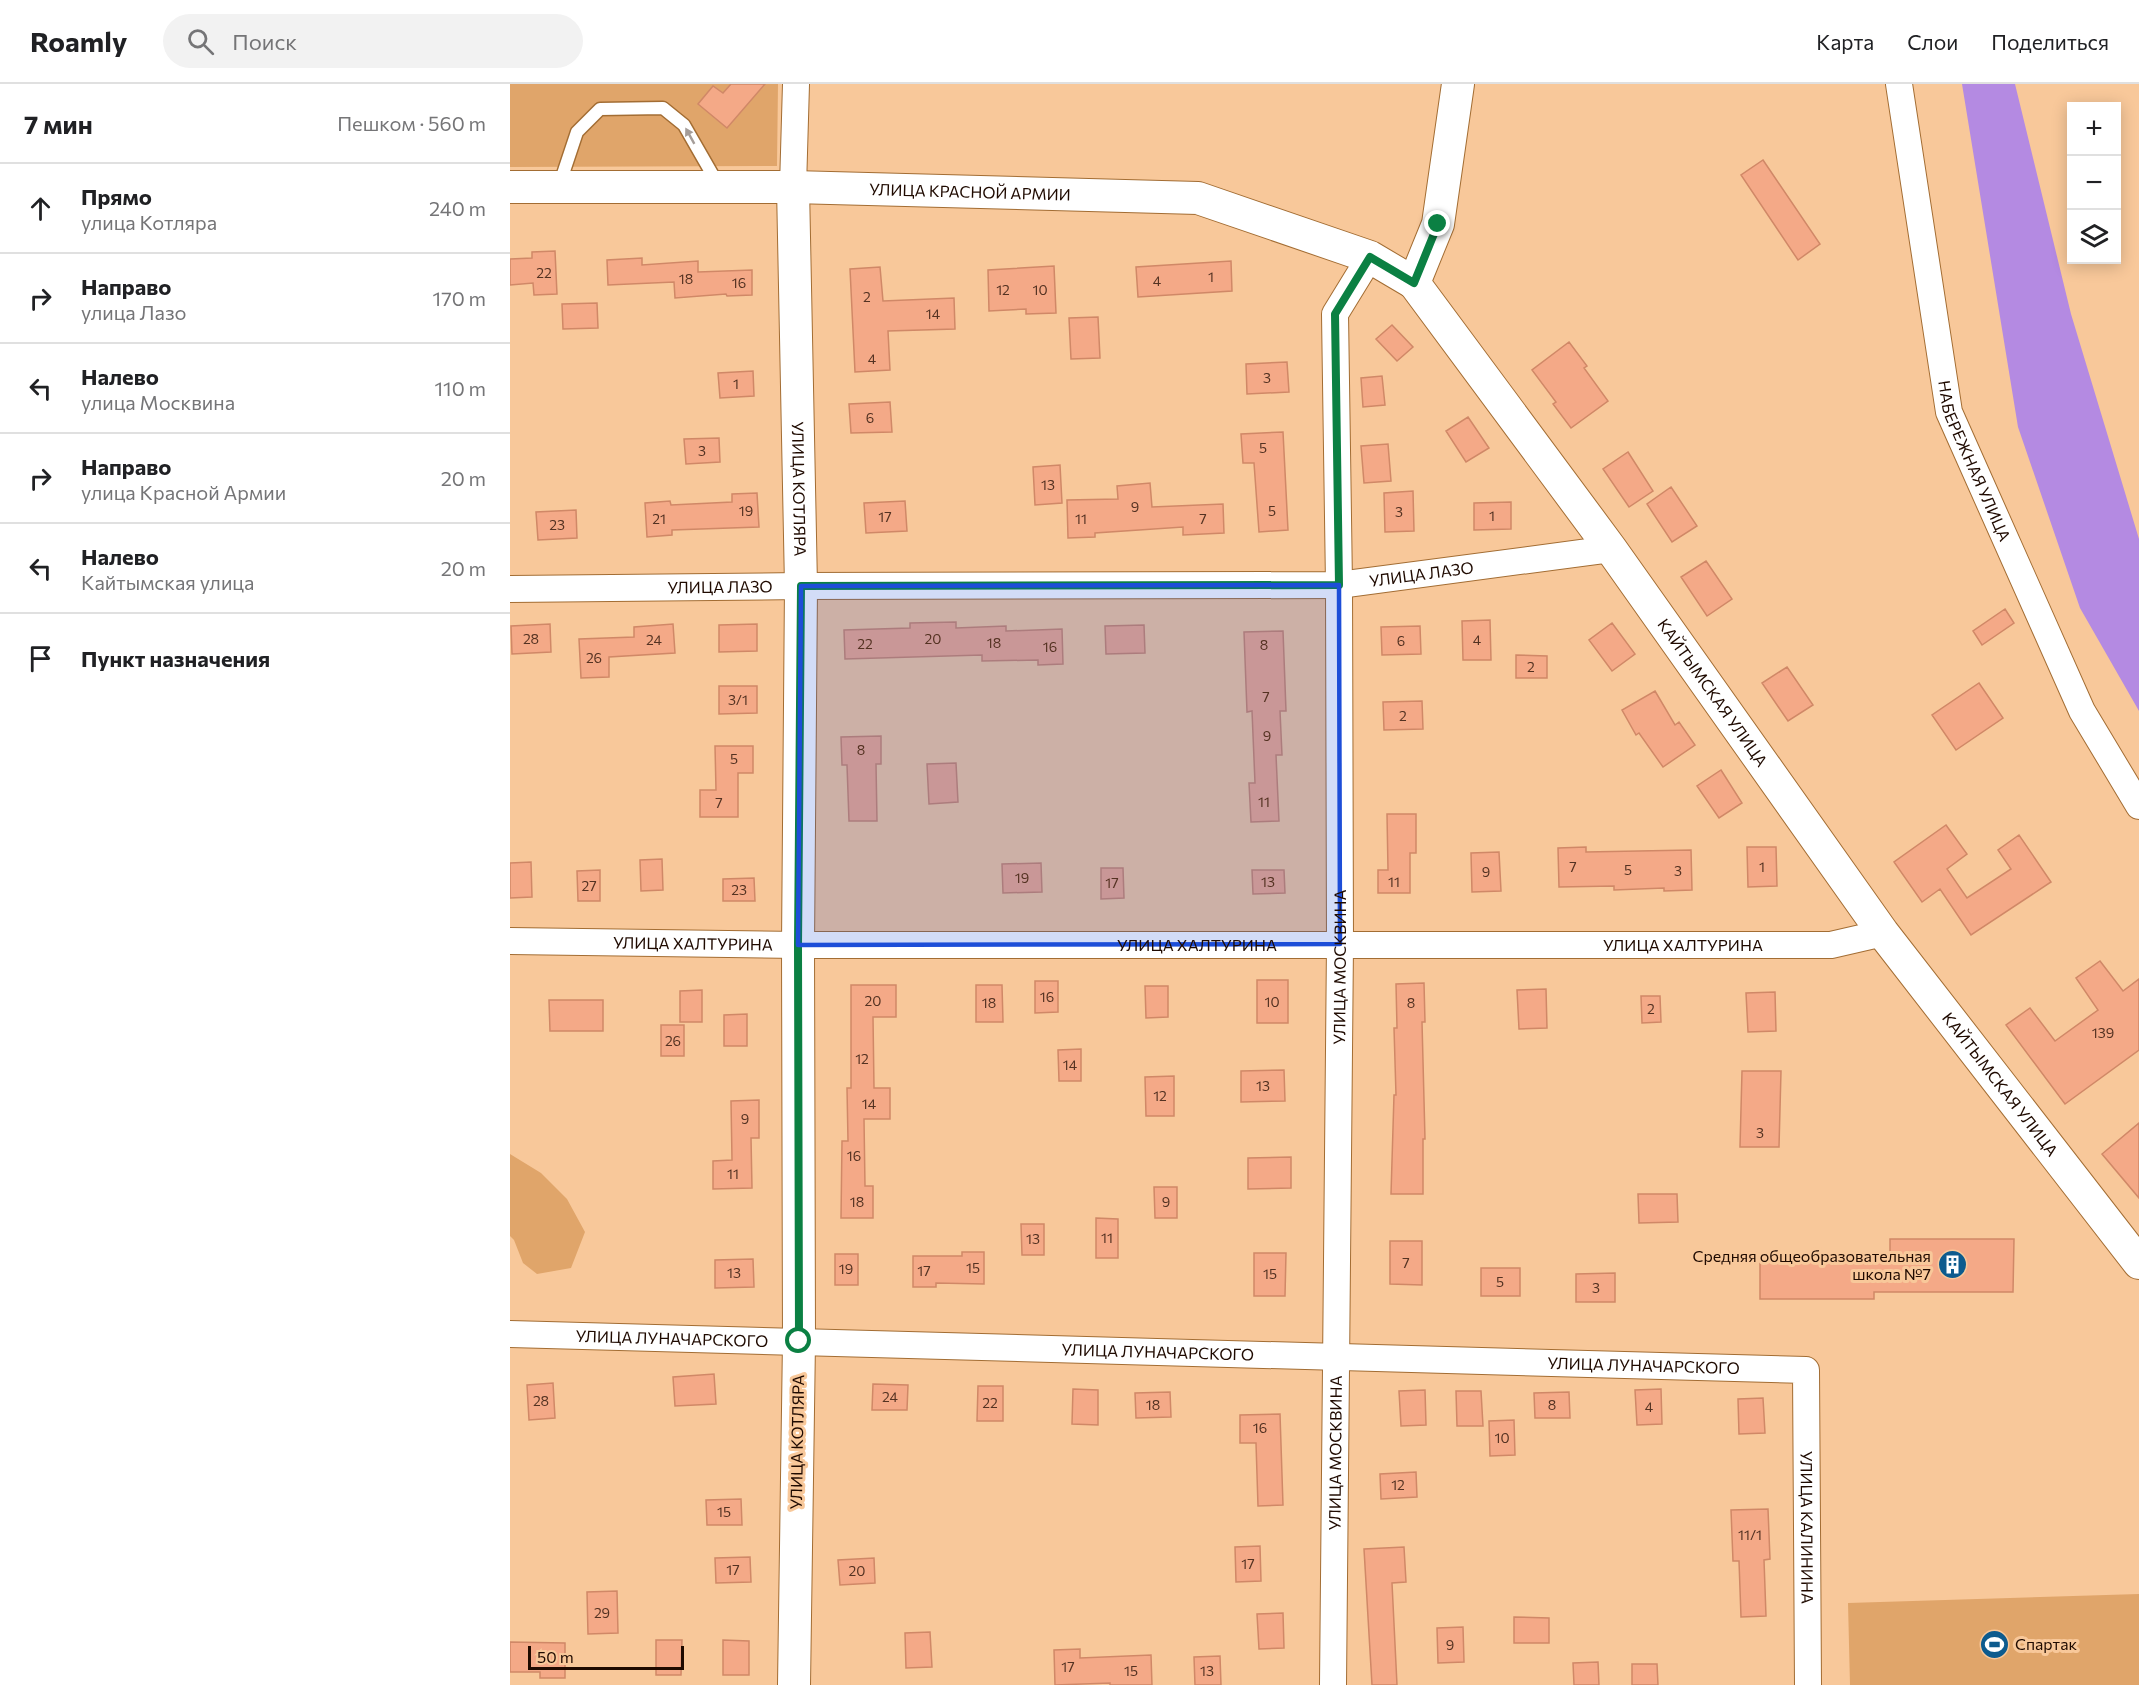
<!DOCTYPE html>
<html lang="ru">
<meta charset="utf-8">
<style>
body{margin:0;font-family:Commissioner,sans-serif;background:#f2f2f2;color:#202124}
.controls{position:absolute;right:18px;top:18px;display:grid;overflow:hidden;border-radius:0px;box-shadow:0 3px 15px #0003}
.controls button{width:54px;height:54px;display:grid;place-items:center;padding:0;border:0;border-bottom:2px solid #e0e0e0;background:#fff;color:#202124;font:30px sans-serif}
.scale{position:absolute;left:18px;bottom:15px;width:156px;box-sizing:border-box;padding-left:6px;border:3px solid #1f0a00;border-top:0;font-size:16px;line-height:21px;white-space:nowrap;color:#1f0a00;-webkit-text-stroke:4px #f8c89a;paint-order:stroke}
.stop{position:absolute;width:18px;height:18px;margin:-14px;border:4px solid #0b8043;border-radius:50%;background:#fff}
.stop.end{background:#0b8043;border-color:#fff;box-shadow:0 2px 6px #0008}
.list{margin:0;padding:0;list-style:none}
h2{display:flex;justify-content:space-between;align-items:center;height:78px;margin:0;padding:0 24px;font-size:26px}
h2 small{font-size:20px;font-weight:400;color:#757577}
.list li{display:grid;grid-template-columns:39px 1fr auto;gap:18px;align-items:center;box-sizing:border-box;height:90px;padding:0 24px;border-top:2px solid #e0e0e0}
.list b{display:block;font-size:22px;white-space:nowrap}
.list p{margin:0;font-size:20px;white-space:nowrap;color:#757577}
.list em{font-size:20px;font-style:normal;color:#757577}
.icon{flex:none;width:33px;height:33px;fill:none;stroke:currentColor;stroke-width:2;stroke-linecap:round;stroke-linejoin:round}
.map{position:relative;flex:none;width:1629px;height:1601px;overflow:hidden}
header{display:flex;align-items:center;gap:36px;box-sizing:border-box;height:84px;padding:0 30px;background:#fff;border-bottom:2px solid #e0e0e0}
header strong{font-size:28px}
nav{display:flex;gap:33px;margin-inline-start:auto;font-size:21px}
.search{width:420px;height:54px;background:#f2f2f2;display:flex;align-items:center;gap:15px;box-sizing:border-box;padding:0 21px;border-radius:33px;color:#757577;font-size:22px}
main{display:flex}
aside{flex:1;background:#fff}
.map>svg:first-child{display:block}
.green{fill:#e0a56a}
.water{fill:#b48ae2}
.building{fill:#f4a987;stroke:#d08867;stroke-width:1.5}
.lines{fill:none;stroke-linecap:round;stroke-linejoin:round}
.service-casing{stroke:#a36d33;stroke-width:15}
.minor-casing{stroke:#a36d33;stroke-width:28}
.tertiary-casing{stroke:#a36d33;stroke-width:34}
.service{stroke:#fff;stroke-width:12}
.minor{stroke:#fff;stroke-width:26}
.tertiary{stroke:#fff;stroke-width:32}
.oneway{fill:#a59d99}
.route{stroke:#0b8043;stroke-width:8}
.marked{fill:#1d4ed8;fill-opacity:0.2;stroke:#1d4ed8;stroke-width:4.5;stroke-linejoin:round}
.labels{text-anchor:middle;stroke-width:6;stroke-linejoin:round;paint-order:stroke}
.number-label{font-size:14px;fill:#543222}
.street-label{font-size:16px;fill:#1f0a00;stroke:#f8c89a}
.poi-label{font-size:16px;fill:#1f0a00;stroke:#f8c89a;text-anchor:end}
</style>
<header>
<strong>Roamly</strong>
<div class="search"><svg class="icon" aria-label="search" viewBox="0 0 24 24"><circle cx="10" cy="10" r="6"/><path d="M15 15l6 6"/></svg>Поиск</div>
<nav><a>Карта</a><a>Слои</a><a>Поделиться</a></nav>
</header>
<main>
<aside>
<h2>7 мин<small>Пешком · 560 m</small></h2>
<ul class="list">
<li><svg class="icon" aria-label="ahead" viewBox="0 0 24 24"><path d="M12 20V5M6 11l6-6 6 6"/></svg><div><b>Прямо</b><p>улица Котляра</p></div><em>240 m</em></li>
<li><svg class="icon" aria-label="right" viewBox="0 0 24 24"><path d="M7 20v-9h11M14 6l5 5-5 5"/></svg><div><b>Направо</b><p>улица Лазо</p></div><em>170 m</em></li>
<li><svg class="icon" aria-label="left" viewBox="0 0 24 24"><path d="M17 20v-9H6M10 6l-5 5 5 5"/></svg><div><b>Налево</b><p>улица Москвина</p></div><em>110 m</em></li>
<li><svg class="icon" aria-label="right" viewBox="0 0 24 24"><path d="M7 20v-9h11M14 6l5 5-5 5"/></svg><div><b>Направо</b><p>улица Красной Армии</p></div><em>20 m</em></li>
<li><svg class="icon" aria-label="left" viewBox="0 0 24 24"><path d="M17 20v-9H6M10 6l-5 5 5 5"/></svg><div><b>Налево</b><p>Кайтымская улица</p></div><em>20 m</em></li>
<li><svg class="icon" aria-label="arrive" viewBox="0 0 24 24"><path d="M6 21V4h12l-3 4 3 4H6"/></svg><div><b>Пункт назначения</b></div></li>
</ul>
</aside>
<div class="map">
<svg width="1629" height="1601" viewBox="0 0 1629 1601">
<rect width="100%" height="100%" fill="#f8c89a"/>
<path class="green" d="M0,0H268L267,82L0,83Z
M0,1070L31,1089L57,1115L75,1148L61,1184L27,1190L13,1179L4,1156L0,1152Z
M1629,1510V1601H1340L1338,1519Z"/>
<path class="water" d="M1452,0H1505L1561,230L1629,455V627L1570,524L1508,343Z"/>
<path class="building" d="M221,0H255L217,44L188,20L203,2L213,9Z
M1253,76L1310,160L1288,176L1231,91Z
M45,167L47,210L24,211L23,199L0,201V175L22,174V168Z
M132,174V181L188,177V188L242,186V211L217,212L216,210L165,214L164,198L98,201L97,176Z
M721,177L722,207L628,213L626,183Z
M544,182L546,229L516,230V225L479,227L478,186Z
M370,183L373,217L444,214L445,245L378,247L380,286L345,288L340,185Z
M87,219L88,244L53,245L52,220Z
M588,233L590,274L561,275L559,234Z
M882,241L903,263L887,277L866,255Z
M1059,258L1077,282L1074,284L1098,317L1061,344L1043,320L1046,318L1022,286Z
M777,278L779,308L737,310L736,280Z
M243,287L244,312L210,314L208,289Z
M872,292L875,321L853,323L851,294Z
M380,318L382,348L341,349L339,320Z
M958,333L979,364L956,378L936,347Z
M773,348L778,446L749,448L744,379H733L731,350Z
M209,354L210,378L176,380L174,355Z
M878,360L881,397L854,399L851,362Z
M1118,368L1143,407L1119,423L1093,385Z
M550,381L552,419L525,421L523,383Z
M640,399L642,423L713,420L714,449L673,451V443L585,449V453L558,454L557,416L608,415L607,402Z
M1161,403L1187,442L1162,458L1137,420Z
M903,407L904,447L875,448L874,409Z
M247,409L249,443L162,446V451L137,453L135,419L160,417L161,421L222,418V410Z
M395,417L397,447L356,449L354,419Z
M1001,418V445L964,446V419Z
M66,426L67,454L28,456L26,428Z
M1196,477L1222,515L1197,532L1171,493Z
M1495,525L1504,539L1472,561L1463,547Z
M980,536L981,576H953L952,537Z
M446,538V544L496,542V547L552,545L553,580L528,581V576L472,577V571L335,575L334,546L400,544V539Z
M1102,539L1125,570L1102,587L1079,556Z
M40,540L41,568L2,570L1,542Z
M163,540L165,569L99,573V593L71,594L69,555L124,553V543Z
M247,540V567L209,568V541Z
M634,541L635,569L596,570L595,542Z
M910,542L911,570L872,571L871,543Z
M773,547L776,627H770L772,671H766L769,737L741,738L739,699H745L742,627L737,628L734,548Z
M1006,571L1037,572V594H1006Z
M1277,583L1303,621L1278,637L1252,599Z
M1469,599L1493,634L1446,666L1422,631Z
M209,602H247V629L209,630Z
M1145,607L1165,641L1169,638L1185,661L1153,683L1129,649L1126,651L1112,626Z
M912,617L913,645L874,646L873,618Z
M371,652V680H366L367,737H339L337,681H332L331,653Z
M205,662H243V689H228V733H190V706H206Z
M446,679L448,718L419,720L417,680Z
M1211,686L1232,719L1209,734L1187,702Z
M877,730H906V769H900V809H868V786H878Z
M1436,741L1457,770L1437,785L1457,814L1501,785L1488,766L1509,751L1541,798L1461,851L1430,805L1412,818L1384,778Z
M1076,763V768L1181,766L1182,806L1154,807V804L1104,806V802L1049,803L1048,764Z
M1237,763H1266L1267,802L1238,803Z
M989,768L991,807L962,808L961,769Z
M152,775L153,806L131,807L130,776Z
M21,778L22,813L0,814V779Z
M531,779L532,808L493,809L492,780Z
M591,784H613L614,814L591,815Z
M90,786V817H68L67,787Z
M742,786H774L775,809L743,810Z
M244,794L245,817H213V795Z
M1590,877L1613,907L1629,895V966L1555,1020L1496,941L1520,924L1545,957L1588,926L1566,894Z
M747,896H778V939H747Z
M525,897H548V928L525,929Z
M914,899L915,938H912L915,1055H913V1110H881L884,1011H886L884,944H887L886,900Z
M341,901H386V933H363L364,1004H380V1035H354L355,1102H363V1134H331L332,1057H338L337,1004H341Z
M466,901H492L493,938H466Z
M635,902H658V933L636,934Z
M1036,905L1037,944L1009,945L1007,906Z
M192,906V938H170V907Z
M1265,908L1266,947L1238,948L1236,909Z
M1131,912H1150L1151,938L1132,939Z
M39,916H93V947H40Z
M237,930V962H214V931Z
M151,941H174V972H151Z
M571,965V997H549L548,966Z
M774,986L775,1017L731,1018V987Z
M1232,987H1271L1269,1063H1230Z
M664,992V1032H636L635,993Z
M249,1016V1054H241L242,1104L203,1105V1077L222,1076L221,1017Z
M1629,1039V1114L1592,1070Z
M781,1073V1104L738,1105V1074Z
M644,1103H667V1134H645Z
M1128,1110H1167L1168,1138L1129,1139Z
M586,1134L608,1135V1174H586Z
M511,1140H534V1171H512Z
M1380,1155H1504L1503,1208H1364V1215H1250V1177H1380Z
M880,1157H912V1201L880,1200Z
M452,1168H474V1200L426,1199V1203H403V1172H452Z
M744,1169H776L775,1212H744Z
M325,1170H348V1201H325Z
M243,1175L244,1203L205,1204V1176Z
M971,1184H1010V1212H971Z
M1105,1189V1218H1066V1190Z
M204,1290L206,1320L165,1322L163,1293Z
M43,1299L45,1334L19,1336L17,1301Z
M363,1300L398,1301L397,1326H362Z
M468,1302H493V1337H467Z
M563,1305L588,1306V1341L562,1340Z
M1151,1305L1152,1340L1127,1341L1125,1306Z
M915,1306L916,1341L891,1342L889,1307Z
M946,1307H971L973,1342H947Z
M660,1308L661,1333L626,1334L625,1309Z
M1059,1308L1060,1334H1025L1024,1309Z
M1253,1314L1255,1349L1229,1350L1228,1315Z
M770,1330L773,1421L748,1422L746,1359H730V1331Z
M1004,1336L1005,1371L980,1372L979,1337Z
M906,1388L907,1413L871,1415L870,1390Z
M231,1415L232,1441H197L196,1416Z
M1258,1425L1260,1475L1254,1476L1256,1532L1231,1533L1229,1477H1223L1221,1426Z
M750,1462L751,1497L726,1498L725,1463Z
M894,1463L896,1498L882,1499L887,1601H862L854,1465Z
M240,1473L241,1498L206,1499L205,1474Z
M364,1474L365,1499L330,1501L328,1476Z
M107,1507L108,1549L78,1550L77,1508Z
M773,1529L774,1564L749,1565L747,1530Z
M1004,1533L1039,1534V1559H1004Z
M953,1543L954,1578L928,1579L927,1544Z
M420,1548L422,1583L396,1584L395,1549Z
M146,1556H172L171,1591H146Z
M213,1556L239,1557V1591H213Z
M0,1558L55,1559V1594H30V1588H0Z
M570,1565V1574L641,1571L642,1601H600V1599L545,1601L544,1566Z
M710,1572L711,1601H685L684,1573Z
M1088,1578L1089,1601H1064L1063,1579Z
M1122,1580H1147L1148,1601H1122Z"/>
<g class="lines">
<defs>
<path id="service" d="M49,102L67,48L90,25L153,24L174,41L209,102"/>
<g id="minor">
<path id="s1" d="M1389,0L1439,328L1572,627L1629,722"/>
<path d="M283,103L286,0"/>
<path id="s2" d="M0,505L291,502L829,501L1101,465"/>
<path id="s3" d="M0,857L288,861H1321L1373,849"/>
<path id="s4" d="M0,1250L1296,1286L1298,1601"/>
<path id="s5" d="M823,1601L830,860L829,501L825,230L860,173"/>
</g>
<g id="tertiary">
<path id="s6" d="M948,0L928,140L904,199L1101,465L1373,849L1629,1179"/>
<path id="s7" d="M0,103H283L688,114L860,173L904,199"/>
<path id="s8" d="M283,103L291,502L288,861L289,1257L284,1601"/>
</g>
</defs>
<use href="#service" class="service-casing"/>
<use href="#minor" class="minor-casing"/>
<use href="#tertiary" class="tertiary-casing"/>
<use href="#service" class="service"/>
<use href="#minor" class="minor"/>
<use href="#tertiary" class="tertiary"/>
</g>
<defs><path id="oneway-solid" d="M-6-.8H1V-3.2L6.5 0L1 3.2V.8H-6Z" transform="scale(1.5)"/></defs>
<use class="oneway" href="#oneway-solid" transform="translate(180 52) rotate(-119)"/>
<g class="lines">
<path class="route" d="M289,1257L288,861L291,502L829,501L825,230L860,173L904,199L928,140"/>
</g>
<path class="marked" d="M829,501L830,860L288,861L291,502Z"/>
<defs>
<symbol id="building-disc" viewBox="-11 -11 22 22"><circle r="9.5" fill="#0d5b8e" stroke="#f8c89a"/><path d="M-4-6H4V6H1V3H-1V6H-4ZM-2.5-4.3h1.7v1.8h-1.7ZM.8-4.3h1.7v1.8H.8ZM-2.5-1h1.7V.8h-1.7ZM.8-1h1.7V.8H.8Z" fill="#fff"/></symbol>
<symbol id="stadium-disc" viewBox="-11 -11 22 22"><circle r="9.5" fill="#0d5b8e" stroke="#f8c89a"/><path d="M0-5a6.5 5 0 1 0 0 10a6.5 5 0 1 0 0-10ZM-3.5-1.8h7v3.6h-7Z" fill="#fff"/></symbol>
</defs>
<g fill-rule="evenodd">
<use href="#building-disc" x="1426" y="1164" width="33" height="33"/>
<use href="#stadium-disc" x="1468" y="1544" width="33" height="33"/>
</g>
<g class="labels">
<g class="number-label">
<text x="34" y="194">22</text>
<text x="701" y="198">1</text>
<text x="176" y="200">18</text>
<text x="647" y="202">4</text>
<text x="229" y="204">16</text>
<text x="493" y="211">12</text>
<text x="530" y="211">10</text>
<text x="357" y="218">2</text>
<text x="423" y="235">14</text>
<text x="362" y="280">4</text>
<text x="757" y="299">3</text>
<text x="226" y="305">1</text>
<text x="360" y="339">6</text>
<text x="753" y="369">5</text>
<text x="192" y="372">3</text>
<text x="538" y="406">13</text>
<text x="625" y="428">9</text>
<text x="236" y="432">19</text>
<text x="762" y="432">5</text>
<text x="889" y="433">3</text>
<text x="982" y="437">1</text>
<text x="375" y="438">17</text>
<text x="149" y="440">21</text>
<text x="571" y="440">11</text>
<text x="693" y="440">7</text>
<text x="47" y="446">23</text>
<text x="21" y="560">28</text>
<text x="423" y="560">20</text>
<text x="144" y="561">24</text>
<text x="967" y="561">4</text>
<text x="891" y="562">6</text>
<text x="484" y="564">18</text>
<text x="355" y="565">22</text>
<text x="754" y="566">8</text>
<text x="540" y="568">16</text>
<text x="84" y="579">26</text>
<text x="1021" y="588">2</text>
<text x="756" y="618">7</text>
<text x="228" y="621">3/1</text>
<text x="893" y="637">2</text>
<text x="757" y="657">9</text>
<text x="351" y="671">8</text>
<text x="224" y="680">5</text>
<text x="754" y="723">11</text>
<text x="209" y="724">7</text>
<text x="1063" y="788">7</text>
<text x="1252" y="788">1</text>
<text x="1118" y="791">5</text>
<text x="1168" y="792">3</text>
<text x="976" y="793">9</text>
<text x="512" y="799">19</text>
<text x="758" y="803">13</text>
<text x="884" y="803">11</text>
<text x="602" y="804">17</text>
<text x="79" y="807">27</text>
<text x="229" y="811">23</text>
<text x="537" y="918">16</text>
<text x="363" y="922">20</text>
<text x="762" y="923">10</text>
<text x="479" y="924">18</text>
<text x="901" y="924">8</text>
<text x="1141" y="930">2</text>
<text x="1593" y="954">139</text>
<text x="163" y="962">26</text>
<text x="352" y="980">12</text>
<text x="560" y="986">14</text>
<text x="753" y="1007">13</text>
<text x="650" y="1017">12</text>
<text x="359" y="1025">14</text>
<text x="235" y="1040">9</text>
<text x="1250" y="1054">3</text>
<text x="344" y="1077">16</text>
<text x="223" y="1095">11</text>
<text x="347" y="1123">18</text>
<text x="656" y="1123">9</text>
<text x="597" y="1159">11</text>
<text x="523" y="1160">13</text>
<text x="896" y="1184">7</text>
<text x="463" y="1189">15</text>
<text x="336" y="1190">19</text>
<text x="414" y="1192">17</text>
<text x="224" y="1194">13</text>
<text x="760" y="1195">15</text>
<text x="990" y="1203">5</text>
<text x="1086" y="1209">3</text>
<text x="380" y="1318">24</text>
<text x="31" y="1322">28</text>
<text x="480" y="1324">22</text>
<text x="643" y="1326">18</text>
<text x="1042" y="1326">8</text>
<text x="1139" y="1328">4</text>
<text x="750" y="1349">16</text>
<text x="992" y="1359">10</text>
<text x="888" y="1406">12</text>
<text x="214" y="1433">15</text>
<text x="1240" y="1456">11/1</text>
<text x="738" y="1485">17</text>
<text x="223" y="1491">17</text>
<text x="347" y="1492">20</text>
<text x="92" y="1534">29</text>
<text x="940" y="1566">9</text>
<text x="558" y="1588">17</text>
<text x="621" y="1592">15</text>
<text x="697" y="1592">13</text>
</g>
<g class="street-label">
<text dy="6" stroke="none"><textPath href="#s7" startOffset="460">УЛИЦА КРАСНОЙ АРМИИ</textPath></text>
<text dy="6" stroke="none"><textPath href="#s1" startOffset="386">НАБЕРЕЖНАЯ УЛИЦА</textPath></text>
<text dy="6" stroke="none"><textPath href="#s8" startOffset="302">УЛИЦА КОТЛЯРА</textPath></text>
<text dy="6" stroke="none"><textPath href="#s2" startOffset="912">УЛИЦА ЛАЗО</textPath></text>
<text dy="6" stroke="none"><textPath href="#s2" startOffset="210">УЛИЦА ЛАЗО</textPath></text>
<text dy="6" stroke="none"><textPath href="#s6" startOffset="712">КАЙТЫМСКАЯ УЛИЦА</textPath></text>
<text dy="6" stroke="none"><textPath href="#s3" startOffset="183">УЛИЦА ХАЛТУРИНА</textPath></text>
<text dy="6" stroke="none"><textPath href="#s3" startOffset="687">УЛИЦА ХАЛТУРИНА</textPath></text>
<text dy="6" stroke="none"><textPath href="#s3" startOffset="1173">УЛИЦА ХАЛТУРИНА</textPath></text>
<text dy="6" stroke="none"><textPath href="#s5" startOffset="718">УЛИЦА МОСКВИНА</textPath></text>
<text dy="6" stroke="none"><textPath href="#s6" startOffset="1198">КАЙТЫМСКАЯ УЛИЦА</textPath></text>
<text dy="6" stroke="none"><textPath href="#s4" startOffset="162">УЛИЦА ЛУНАЧАРСКОГО</textPath></text>
<text dy="6" stroke="none"><textPath href="#s4" startOffset="648">УЛИЦА ЛУНАЧАРСКОГО</textPath></text>
<text dy="6" stroke="none"><textPath href="#s4" startOffset="1134">УЛИЦА ЛУНАЧАРСКОГО</textPath></text>
<text transform="translate(287 1358) rotate(-89)" y="6">УЛИЦА КОТЛЯРА</text>
<text dy="6" stroke="none"><textPath href="#s5" startOffset="232">УЛИЦА МОСКВИНА</textPath></text>
<text dy="6" stroke="none"><textPath href="#s4" startOffset="1454">УЛИЦА КАЛИНИНА</textPath></text>
</g>
<g class="poi-label">
<text x="1421" y="1178">Средняя общеобразовательная<tspan x="1421" dy="18">школа №7</tspan></text>
<text x="1505" y="1566" text-anchor="start">Спартак</text>
</g>
</g>
</svg>
<div class="controls">
<button>+</button>
<button>−</button>
<button><svg class="icon" aria-label="layers" viewBox="0 0 24 24"><path d="M12 4l9 5-9 5-9-5zM3 14l9 5 9-5"/></svg></button>
</div>
<div class="scale">50 m</div>
<div class="stop" style="left:289px;top:1257px"></div>
<div class="stop end" style="left:928px;top:140px"></div>
</div>
</main>
